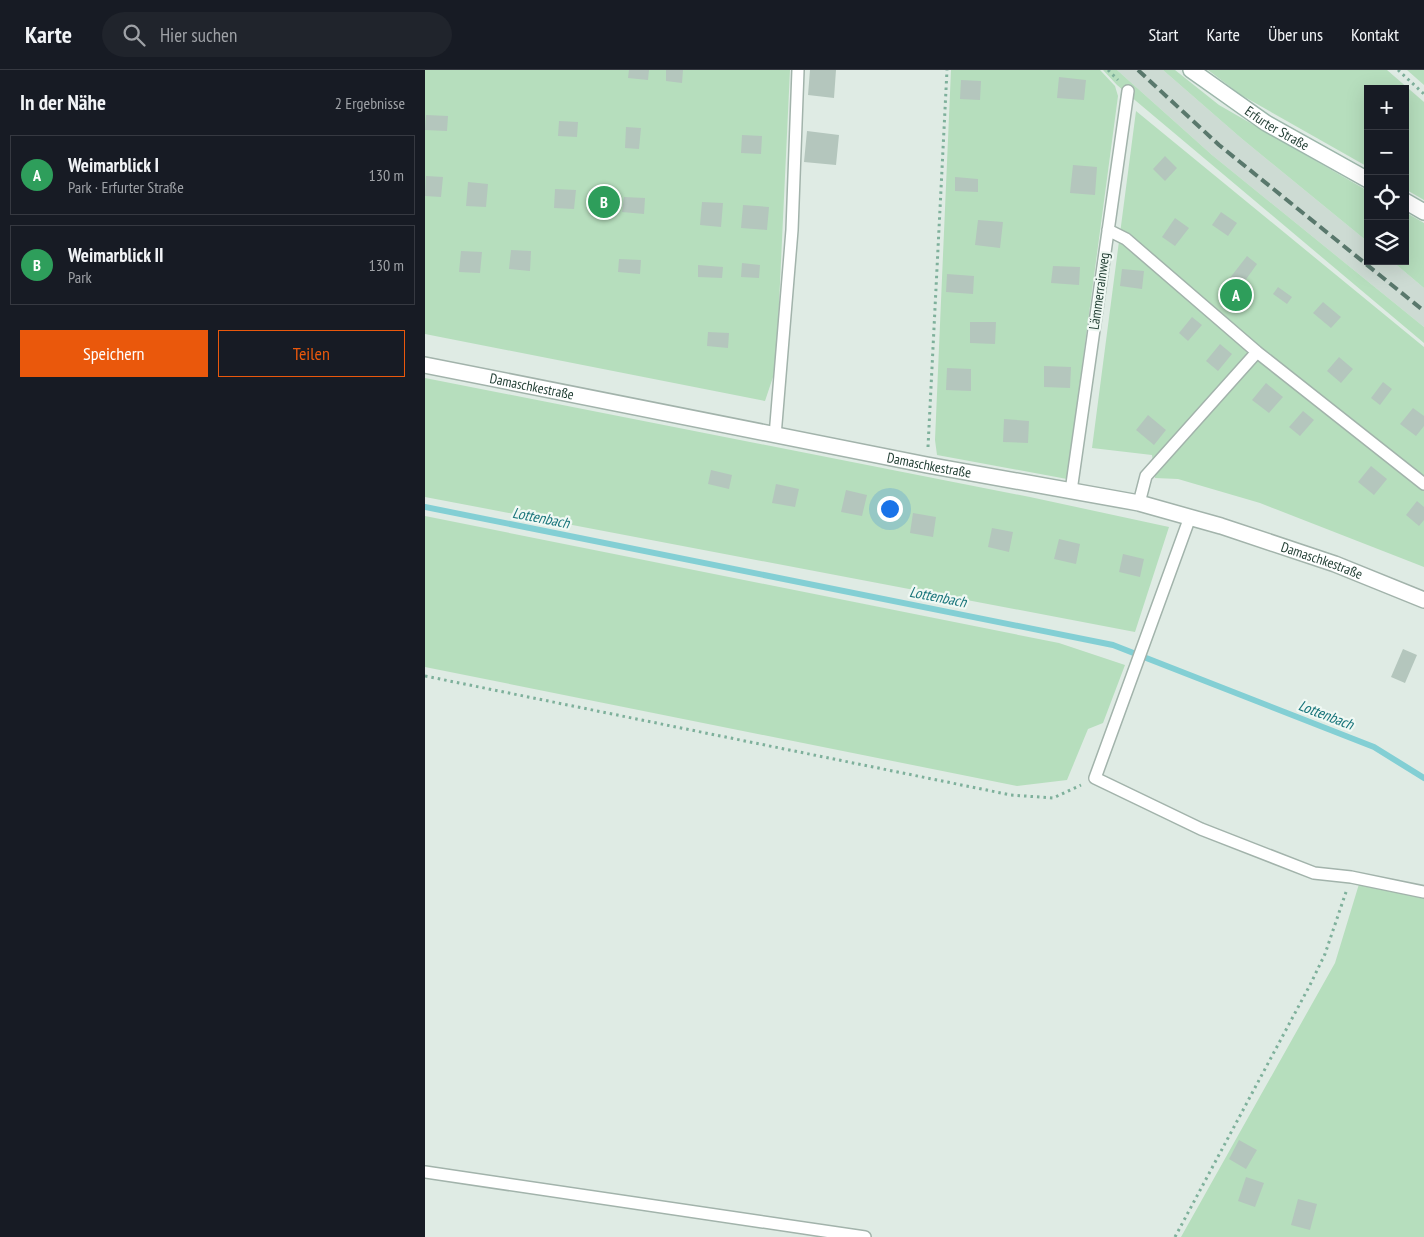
<!DOCTYPE html>
<html lang="de">
<meta charset="utf-8">
<style>
body{margin:0;font-family:"PT Sans Narrow",sans-serif;background:#20242c;color:#f1f3f6}
.controls{position:absolute;right:15px;top:15px;display:grid;overflow:hidden;border-radius:0px;box-shadow:0 5px 20px #0002}
.controls button{width:45px;height:45px;display:grid;place-items:center;padding:0;border:0;border-bottom:1px solid #363941;background:#171b24;color:#f1f3f6;font:25px sans-serif}
.you{position:absolute;left:464px;top:438px;width:18px;height:18px;margin:-12px;border:4px solid #fff;border-radius:50%;background:#1a73e8;box-shadow:0 0 0 8px #1a73e833}
.badge{display:grid;place-items:center;width:32px;height:32px;border-radius:50%;background:#ea580c;color:#fff;font-size:16px;font-weight:700}
.pin{position:absolute;translate:-50% -50%;border:2px solid #fff;box-shadow:0 1px 5px #0006}
.list{margin:0;padding:0;list-style:none}
h2{display:flex;justify-content:space-between;align-items:center;height:65px;margin:0;padding:0 20px;font-size:21px}
h2 small{font-size:16px;font-weight:400;color:#9ea1a6}
.list li{display:grid;grid-template-columns:32px 1fr auto;gap:15px;align-items:center;box-sizing:border-box;height:80px;margin:0 10px 10px;padding:0 10px;border:1px solid #363941;border-radius:0px}
.list b{display:block;font-size:19px;white-space:nowrap}
.list p{margin:0;font-size:16px;white-space:nowrap;color:#9ea1a6}
.list em{font-size:16px;font-style:normal;color:#9ea1a6}
.actions{display:flex;gap:10px;padding:15px 20px}
.actions a{flex:1;padding:11px 0;border:1px solid #ea580c;border-radius:0px;text-align:center;font-size:18px;color:#ea580c}
.actions .main{background:#ea580c;color:#fff}
.icon{flex:none;width:28px;height:28px;fill:none;stroke:currentColor;stroke-width:2;stroke-linecap:round;stroke-linejoin:round}
.map{position:relative;flex:none;width:999px;height:1167px;overflow:hidden}
header{display:flex;align-items:center;gap:30px;box-sizing:border-box;height:70px;padding:0 25px;background:#171b24;border-bottom:1px solid #363941}
header strong{font-size:24px}
nav{display:flex;gap:28px;margin-inline-start:auto;font-size:18px}
.search{width:350px;height:45px;background:#20242c;display:flex;align-items:center;gap:12px;box-sizing:border-box;padding:0 18px;border-radius:28px;color:#9ea1a6;font-size:19px}
main{display:flex}
aside{flex:1;background:#171b24}
.map>svg:first-child{display:block}
.built{fill:#cddbd3}
.green{fill:#b6debd}
.lines{fill:none;stroke-linecap:round;stroke-linejoin:round}
.stream{stroke:#83cfd4;stroke-width:6}
.building{fill:#b4c6bd}
.lane-casing{stroke:#a2b3ab;stroke-width:14}
.street-casing{stroke:#a2b3ab;stroke-width:18}
.secondary-casing{stroke:#9db7ab;stroke-width:18}
.path{stroke:#7eb09b;stroke-width:3;stroke-dasharray:2.5 4;stroke-linecap:butt}
.lane{stroke:#fff;stroke-width:11}
.street{stroke:#fff;stroke-width:15}
.secondary{stroke:#fff;stroke-width:15}
.rail{stroke:#59786c;stroke-width:4;stroke-dasharray:10 5;stroke-linecap:butt}
.labels{text-anchor:middle;stroke-width:4.5;stroke-linejoin:round;paint-order:stroke}
.street-label{font-size:14px;fill:#1f3c31;stroke:#eff8f3}
.water-label{font-size:15px;font-style:italic;fill:#17747a;stroke:#eff8f3}
</style>
<header>
<strong>Karte</strong>
<div class="search"><svg class="icon" aria-label="search" viewBox="0 0 24 24"><circle cx="10" cy="10" r="6"/><path d="M15 15l6 6"/></svg>Hier suchen</div>
<nav><a>Start</a><a>Karte</a><a>Über uns</a><a>Kontakt</a></nav>
</header>
<main>
<aside>
<h2>In der Nähe<small>2 Ergebnisse</small></h2>
<ul class="list">
<li><span class="badge" style="background:#2e9e5b">A</span><div><b>Weimarblick I</b><p>Park · Erfurter Straße</p></div><em>130 m</em></li>
<li><span class="badge" style="background:#2e9e5b">B</span><div><b>Weimarblick II</b><p>Park</p></div><em>130 m</em></li>
</ul>
<div class="actions"><a class="main">Speichern</a><a>Teilen</a></div>
</aside>
<div class="map">
<svg width="999" height="1167" viewBox="0 0 999 1167">
<rect width="100%" height="100%" fill="#dfebe4"/>
<path class="built" d="M692,0H738L816,68L943,172V191H967L999,218V257L787,85Z"/>
<path class="green" d="M0,0H365L351,298L340,331L0,264Z
M526,0H675L690,16L693,26L642,409L512,385L510,370Z
M678,0H692L787,85L999,257V273L692,15Z
M738,0H750L794,35L943,121V172L816,68Z
M783,0H962L999,32V130L980,119V19H943V97L816,25Z
M982,0H999V15Z
M711,41L999,277V497L835,433L753,409L730,408L727,385L667,378Z
M980,142L999,153V218L967,191H980Z
M0,308L605,427L744,457L710,562L0,427Z
M0,446L634,573L700,595L678,653L663,659L642,710L592,716L0,597Z
M934,814L999,828V1167H756L910,893Z"/>
<g class="lines">
<path class="stream" d="M0,437L688,575L949,677L999,708"/>
</g>
<path class="building" d="M204,0H224L223,10L203,8Z
M241,0H258L257,13L241,11Z
M385,0H411L409,28L383,25Z
M634,7L661,10L659,30L632,28Z
M536,10L556,11L555,30L535,29Z
M1,45L23,46L22,61L0,60Z
M134,51L153,52L152,67L133,66Z
M201,57L216,58L214,79L200,78Z
M382,61L414,65L411,95L379,92Z
M317,65L337,66L336,84L316,83Z
M740,86L752,98L740,111L728,99Z
M648,95L672,97L670,125L645,123Z
M1,106L18,107L16,127L0,126Z
M530,107L553,109V122L530,121Z
M43,112L63,114L61,137L41,136Z
M130,119L151,120L149,139L129,138Z
M199,127L220,128L219,144L197,142Z
M277,132L298,133L296,157L275,155Z
M318,135L344,137L342,160L316,158Z
M796,142L812,153L803,166L787,155Z
M750,148L764,158L750,176L737,167Z
M553,150L578,152L575,178L550,175Z
M86,180L106,181L105,201L84,199Z
M36,181L57,182L55,203L34,202Z
M822,186L832,194L812,222L801,213Z
M194,189L216,190L215,204L193,202Z
M317,193L335,195L334,208L316,207Z
M273,195L298,197L297,208L273,207Z
M628,196L655,197L654,215L626,213Z
M697,199L719,201L717,219L695,216Z
M522,204L549,206L548,224L521,222Z
M853,217L867,227L862,234L848,224Z
M898,232L916,247L906,258L888,243Z
M767,247L777,255L763,271L754,263Z
M545,252H571L570,274L545,273Z
M283,262L304,263L303,278L282,276Z
M795,274L807,284L793,301L781,291Z
M914,287L928,299L916,313L902,301Z
M619,296L646,297L645,318L619,317Z
M522,298L546,299V321L521,320Z
M958,312L967,319L955,335L946,328Z
M841,313L858,327L844,343L827,330Z
M988,338L999,346V356L991,366L975,354Z
M878,341L889,350L875,366L864,357Z
M723,345L741,360L729,375L711,360Z
M579,349L604,351L603,373L578,372Z
M946,396L962,409L949,425L933,412Z
M286,400L307,405L304,419L283,414Z
M351,414L374,419L370,437L347,433Z
M421,420L442,425L437,446L416,442Z
M992,431L999,437V450L994,456L981,445Z
M488,443L511,447L508,467L485,463Z
M567,458L588,462L584,482L563,477Z
M634,469L655,474L651,494L629,489Z
M698,484L719,489L715,507L694,502Z
M978,579L992,585L980,613L966,607Z
M814,1070L832,1080L821,1099L804,1089Z
M821,1107L839,1113L830,1137L813,1131Z
M873,1129L892,1134L885,1160L866,1155Z"/>
<g class="lines">
<defs>
<path id="lane" d="M683,160L701,169L832,282L999,414
M350,366L367,160L373,0
M646,421L703,21
M714,433L721,406L832,282
M765,447L670,708L776,759L889,803L926,807L999,822
M0,1102L440,1167"/>
<g id="street">
<path id="s1" d="M0,295L502,395L714,433L796,456L910,494L999,530"/>
</g>
<g id="secondary">
<path id="s2" d="M766,0L841,53L943,110"/>
<path d="M980,131L999,142"/>
</g>
</defs>
<use href="#lane" class="lane-casing"/>
<use href="#street" class="street-casing"/>
<use href="#secondary" class="secondary-casing"/>
<path class="path" d="M683,0L693,10
M973,0L999,24
M503,377L522,0
M0,606L586,725L628,728L656,715
M750,1167L885,915L900,884L921,822"/>
<use href="#lane" class="lane"/>
<use href="#street" class="street"/>
<use href="#secondary" class="secondary"/>
<path class="rail" d="M713,0L794,75L999,241"/>
</g>
<g class="labels">
<g class="street-label">
<text dy="5" stroke="none"><textPath href="#s2" startOffset="104">Erfurter Straße</textPath></text>
<text transform="translate(674 221) rotate(-82)" y="5">Lämmerrainweg</text>
<text dy="5" stroke="none"><textPath href="#s1" startOffset="109">Damaschkestraße</textPath></text>
<text dy="5" stroke="none"><textPath href="#s1" startOffset="514">Damaschkestraße</textPath></text>
<text dy="5" stroke="none"><textPath href="#s1" startOffset="919">Damaschkestraße</textPath></text>
</g>
<g class="water-label">
<text transform="translate(116 448) rotate(11)" y="5">Lottenbach</text>
<text transform="translate(513 527) rotate(11)" y="5">Lottenbach</text>
<text transform="translate(901 645) rotate(21)" y="5">Lottenbach</text>
</g>
</g>
</svg>
<div class="controls">
<button>+</button>
<button>−</button>
<button><svg class="icon" aria-label="locate" viewBox="0 0 24 24"><circle cx="12" cy="12" r="6"/><path d="M12 2v4M12 18v4M2 12h4M18 12h4"/></svg></button>
<button><svg class="icon" aria-label="layers" viewBox="0 0 24 24"><path d="M12 4l9 5-9 5-9-5zM3 14l9 5 9-5"/></svg></button>
</div>
<div class="you"></div>
<div class="pin badge" style="left:811px;top:225px;background:#2e9e5b">A</div>
<div class="pin badge" style="left:179px;top:132px;background:#2e9e5b">B</div>
</div>
</main>
